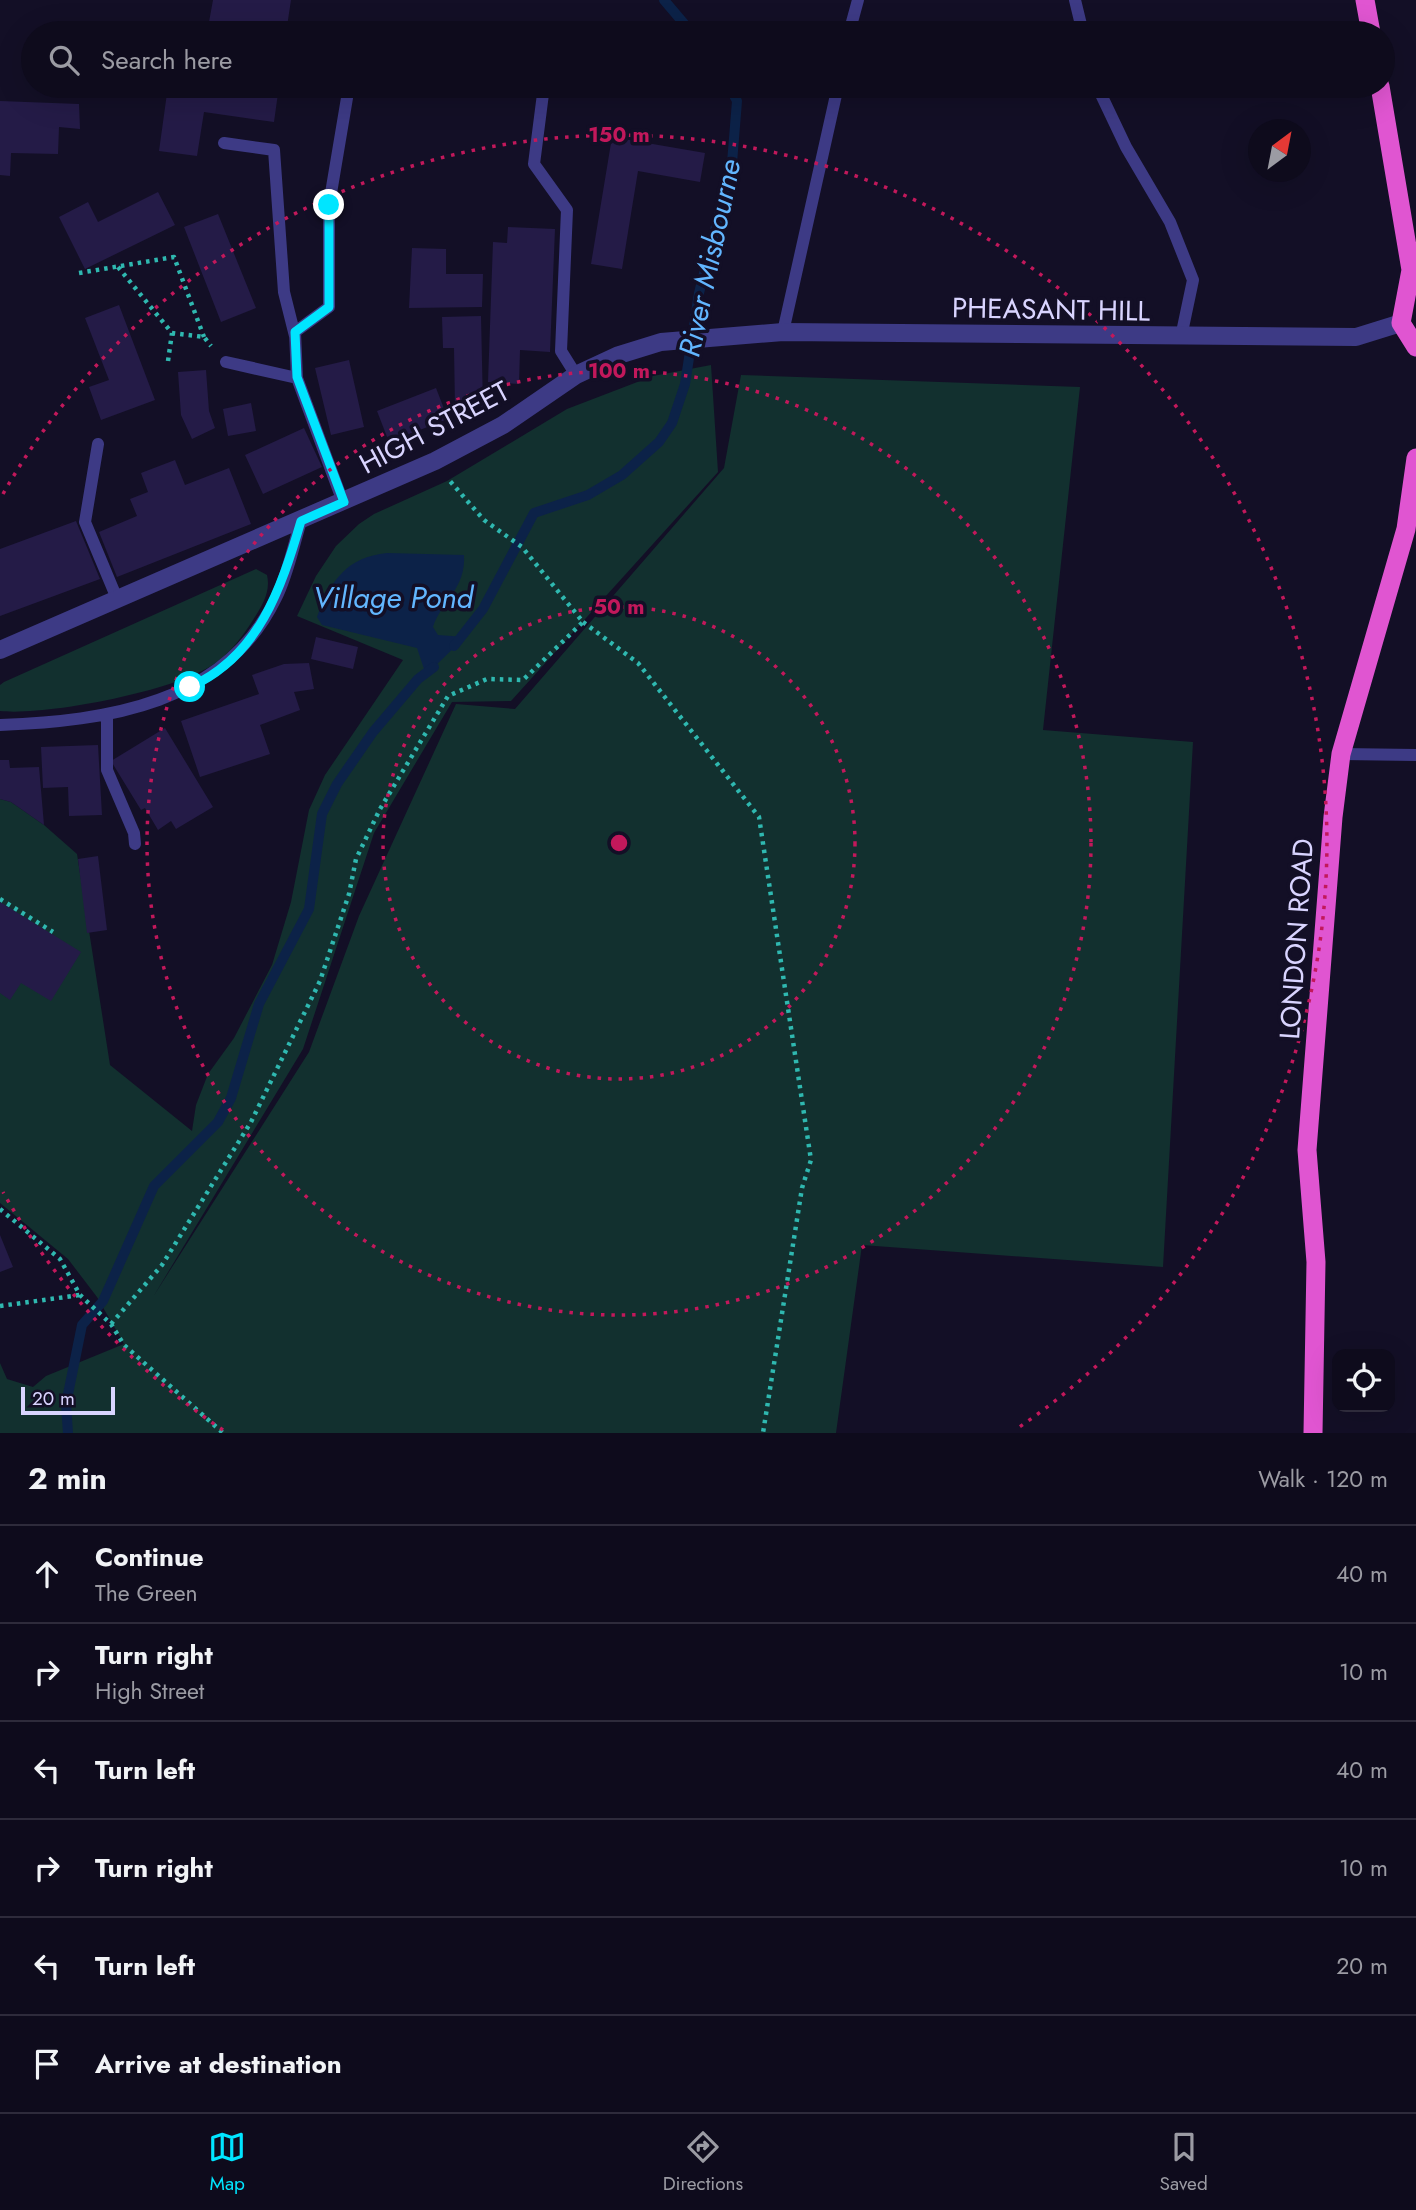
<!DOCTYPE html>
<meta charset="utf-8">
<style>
body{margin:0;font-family:Jost,sans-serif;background:#1c1929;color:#f1f3f6}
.controls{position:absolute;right:21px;bottom:21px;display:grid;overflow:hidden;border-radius:14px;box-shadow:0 7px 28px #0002}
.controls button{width:63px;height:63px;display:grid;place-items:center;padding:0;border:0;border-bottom:2px solid #2e2b3b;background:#0e0b1c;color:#f1f3f6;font:35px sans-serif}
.compass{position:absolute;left:1248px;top:119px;width:63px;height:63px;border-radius:50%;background:#0e0b1c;box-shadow:0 7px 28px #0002;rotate:32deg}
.scale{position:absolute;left:21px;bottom:18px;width:94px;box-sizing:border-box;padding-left:7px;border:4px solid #d9d4ff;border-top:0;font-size:19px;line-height:24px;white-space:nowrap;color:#d9d4ff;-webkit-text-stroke:5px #130f26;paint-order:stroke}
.stop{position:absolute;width:21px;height:21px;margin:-16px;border:5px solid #00e5ff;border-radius:50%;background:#fff}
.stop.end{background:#00e5ff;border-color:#fff;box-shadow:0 2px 7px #0008}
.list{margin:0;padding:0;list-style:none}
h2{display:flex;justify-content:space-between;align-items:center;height:91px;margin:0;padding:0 28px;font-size:30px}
h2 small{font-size:23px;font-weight:400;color:#9b9ba3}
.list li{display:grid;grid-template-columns:46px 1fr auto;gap:21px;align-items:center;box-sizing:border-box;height:98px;padding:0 28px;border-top:2px solid #2e2b3b}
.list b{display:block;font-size:26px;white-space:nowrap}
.list p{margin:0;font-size:23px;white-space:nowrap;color:#9b9ba3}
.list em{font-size:23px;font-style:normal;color:#9b9ba3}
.icon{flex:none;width:38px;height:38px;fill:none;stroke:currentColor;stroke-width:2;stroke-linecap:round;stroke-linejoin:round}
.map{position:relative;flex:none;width:1416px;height:1433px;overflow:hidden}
.search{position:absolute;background:#0e0b1c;box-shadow:0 7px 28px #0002;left:21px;right:21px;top:21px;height:77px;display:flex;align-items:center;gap:18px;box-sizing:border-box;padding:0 24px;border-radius:38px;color:#9b9ba3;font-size:26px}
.sheet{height:679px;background:#0e0b1c}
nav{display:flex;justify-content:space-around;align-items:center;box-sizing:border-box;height:98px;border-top:2px solid #2e2b3b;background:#0e0b1c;font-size:19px;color:#9b9ba3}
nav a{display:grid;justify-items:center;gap:4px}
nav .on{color:#00e5ff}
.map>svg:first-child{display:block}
.green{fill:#12302f}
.water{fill:#0c2248}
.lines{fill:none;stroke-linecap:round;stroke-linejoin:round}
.stream{stroke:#0c2248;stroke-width:10}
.building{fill:#241b47}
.path{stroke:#2fb8b0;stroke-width:4.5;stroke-dasharray:3.5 5;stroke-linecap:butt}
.service{stroke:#3d3a85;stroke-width:12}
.tertiary{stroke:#3d3a85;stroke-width:18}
.trunk{stroke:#e055d1;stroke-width:19}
.route{stroke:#00e5ff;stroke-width:9}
.ring{fill:none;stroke:#c2185b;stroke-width:3.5;stroke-dasharray:3.5 7}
.labels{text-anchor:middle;stroke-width:7;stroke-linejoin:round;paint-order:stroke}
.street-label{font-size:28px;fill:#d9d4ff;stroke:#130f26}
.water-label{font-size:30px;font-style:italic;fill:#62b6ff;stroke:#130f26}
.centre{fill:#c2185b;stroke:#130f26;stroke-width:3.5}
.ring-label{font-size:21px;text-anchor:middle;font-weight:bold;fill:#c2185b;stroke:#130f26;stroke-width:7;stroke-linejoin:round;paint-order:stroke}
</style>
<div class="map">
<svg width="1416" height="1433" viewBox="0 0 1416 1433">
<rect width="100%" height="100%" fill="#130f26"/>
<path class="green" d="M711,365L718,472L511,701L452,702L374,833L303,1049L153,1297L309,1052L359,916L456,704L515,709L724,468L741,375L1080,387L1043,730L1193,742L1163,1267L862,1245L836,1433H0V1363L7,1379L33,1387L46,1376L124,1344L97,1297L68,1259L0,1203V799L11,802L44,825L77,854L110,1065L192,1131L196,1105L208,1074L234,1038L272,965L291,902L309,810L325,775L403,660L297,616L316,576L336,546L359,524L374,514L447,481L567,409L653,376Z
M256,569L267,575C271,592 262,606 253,620C243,636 230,653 214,664C176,691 46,716 0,711V685L4,682Z"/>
<path class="water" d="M387,553L464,555C466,589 442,600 433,627L438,635L465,637L426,675L417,648L322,625L317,617C331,580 347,557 387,553Z"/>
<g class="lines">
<path class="stream" d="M664,0L692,33
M454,646L483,609L534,513L588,495L622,475L659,442L672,423L685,384L699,293L732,163L737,101L729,86
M68,1433L66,1404L82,1325L103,1301L154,1186L218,1122L231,1098L259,1004L309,909L322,814L337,784L373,732L418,679L434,667"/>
</g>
<path class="building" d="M213,0H291L286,33H207Z
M168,86H279L274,122L204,112L197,156L159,151Z
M0,101L79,104L80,129L59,127L58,154L11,153L10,176L0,175Z
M612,137L705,153L700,182L638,171L622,269L591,264Z
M158,192L175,225L85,269L59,217L88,202L98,222Z
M218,214L256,308L221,322L184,227Z
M508,227L555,229L550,352L520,350L519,384L488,382L493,242L507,243Z
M412,248L446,249V274H483L482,307L409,308Z
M119,305L155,400L101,420L89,387L109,380L85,318Z
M481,316L483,407L455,408L454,348H443L442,317Z
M349,360L364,427L331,435L315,368Z
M206,370L209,411L215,428L192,439L181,415L178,372Z
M436,388L448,419L389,442L377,411Z
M251,403L256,431L228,436L223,409Z
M304,428L322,467L263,494L245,455Z
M175,460L185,485L229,468L251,524L117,577L99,532L137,516L130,499L148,492L141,473Z
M76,521L100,579L0,616V549Z
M316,637L358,647L353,669L311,659Z
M309,663L314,689L294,692L300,710L260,725L270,754L200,777L181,721L259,694L252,675L284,664Z
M165,728L213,807L176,829L171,821L158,830L145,808L141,810L111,761Z
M98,745L102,815L69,816L68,787L43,788L41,747Z
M0,760H9L10,768L39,767L44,825L11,802L0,799Z
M98,856L107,930L87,933L78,859Z
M0,902L81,952L51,1001L21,983L10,1000L0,993Z
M0,1235L13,1267L0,1272Z"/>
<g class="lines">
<path class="path" d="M118,267L172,333L204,337L211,346
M79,273L174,257L204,337
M168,361L172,333
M583,622L638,663L759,817L811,1160L802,1188L763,1433
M0,899L53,932
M0,1209L60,1259L80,1295L111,1324L124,1345L223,1433
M0,1306L80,1295
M111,1324L162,1265L251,1122L320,981L349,894L356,859L380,809L448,696L487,679L523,680L583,622L522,547L484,520L449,480"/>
<path class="service" d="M1075,0L1083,33
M849,33L858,0
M544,86L534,164L567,210L561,351L576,375
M1097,86L1126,147L1170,222L1193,280L1181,337
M224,143L274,150L284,292L295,336
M783,332L838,86
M226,362L297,378
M98,444L85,522L118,601
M343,502L297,378L295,332L329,307V205L349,86
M107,714V770L134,833L135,844
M0,725C107,721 225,704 276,598C288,574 293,547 301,521
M1341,754L1416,755"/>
<path class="tertiary" d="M0,650L435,461L503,425L576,375L619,355L661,342L783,332L1356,337L1401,323"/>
<path class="trunk" d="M1365,0L1371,33
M1380,86L1411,270L1401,323L1416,347
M1313,1433L1316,1262L1307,1150L1333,817L1341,754L1406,529L1416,458"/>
</g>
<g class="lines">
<path class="route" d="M190,687C259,656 281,589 301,521L344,502L297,377L295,332L329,307V205"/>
</g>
<g class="ring">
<circle cx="619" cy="843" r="236"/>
<circle cx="619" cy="843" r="472"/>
<path d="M223 1430A708 708 0 0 1 3 1192M3 494A708 708 0 1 1 1015 1430"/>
</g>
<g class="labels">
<g class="street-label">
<text transform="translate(1051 309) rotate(1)" y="10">PHEASANT HILL</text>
<text transform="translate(434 427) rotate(-28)" y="10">HIGH STREET</text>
<text transform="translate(1296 939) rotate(-86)" y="10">LONDON ROAD</text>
</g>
<g class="water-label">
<text transform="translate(710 258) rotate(-78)" y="10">River Misbourne</text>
<text x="393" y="608">Village Pond</text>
</g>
</g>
<circle cx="619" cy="843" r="10" class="centre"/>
<g class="ring-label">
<text x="619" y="142">150 m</text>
<text x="619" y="378">100 m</text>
<text x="619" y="614">50 m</text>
</g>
</svg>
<div class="controls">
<button><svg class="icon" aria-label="locate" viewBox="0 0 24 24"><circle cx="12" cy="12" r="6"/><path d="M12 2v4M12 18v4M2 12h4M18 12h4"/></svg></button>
</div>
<svg class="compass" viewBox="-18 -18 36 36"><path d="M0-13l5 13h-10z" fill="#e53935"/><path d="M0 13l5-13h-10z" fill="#9b9ba3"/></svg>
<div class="scale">20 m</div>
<div class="stop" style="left:190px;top:687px"></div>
<div class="stop end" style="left:329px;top:205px"></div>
<div class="search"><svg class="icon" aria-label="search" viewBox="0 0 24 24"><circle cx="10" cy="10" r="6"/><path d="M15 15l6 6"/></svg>Search here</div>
</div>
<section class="sheet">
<h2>2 min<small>Walk · 120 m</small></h2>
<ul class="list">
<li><svg class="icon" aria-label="ahead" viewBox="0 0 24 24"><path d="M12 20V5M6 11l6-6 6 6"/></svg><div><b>Continue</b><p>The Green</p></div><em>40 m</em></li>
<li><svg class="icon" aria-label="right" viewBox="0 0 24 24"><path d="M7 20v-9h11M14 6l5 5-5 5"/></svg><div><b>Turn right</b><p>High Street</p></div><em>10 m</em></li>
<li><svg class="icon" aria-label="left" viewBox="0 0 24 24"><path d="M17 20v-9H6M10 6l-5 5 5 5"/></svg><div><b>Turn left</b></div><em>40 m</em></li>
<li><svg class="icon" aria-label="right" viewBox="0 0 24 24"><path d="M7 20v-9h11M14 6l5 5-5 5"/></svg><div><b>Turn right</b></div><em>10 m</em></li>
<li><svg class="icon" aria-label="left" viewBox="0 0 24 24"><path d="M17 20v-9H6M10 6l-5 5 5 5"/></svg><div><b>Turn left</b></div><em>20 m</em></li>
<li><svg class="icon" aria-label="arrive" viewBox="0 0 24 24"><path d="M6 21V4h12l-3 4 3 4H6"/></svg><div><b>Arrive at destination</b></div></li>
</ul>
</section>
<nav>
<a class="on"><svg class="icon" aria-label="map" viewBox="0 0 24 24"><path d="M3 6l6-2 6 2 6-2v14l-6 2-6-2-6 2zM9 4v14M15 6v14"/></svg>Map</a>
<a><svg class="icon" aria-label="directions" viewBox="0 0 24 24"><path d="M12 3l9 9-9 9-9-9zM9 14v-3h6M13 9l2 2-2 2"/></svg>Directions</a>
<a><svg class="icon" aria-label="saved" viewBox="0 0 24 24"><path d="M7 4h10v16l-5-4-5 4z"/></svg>Saved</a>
</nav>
